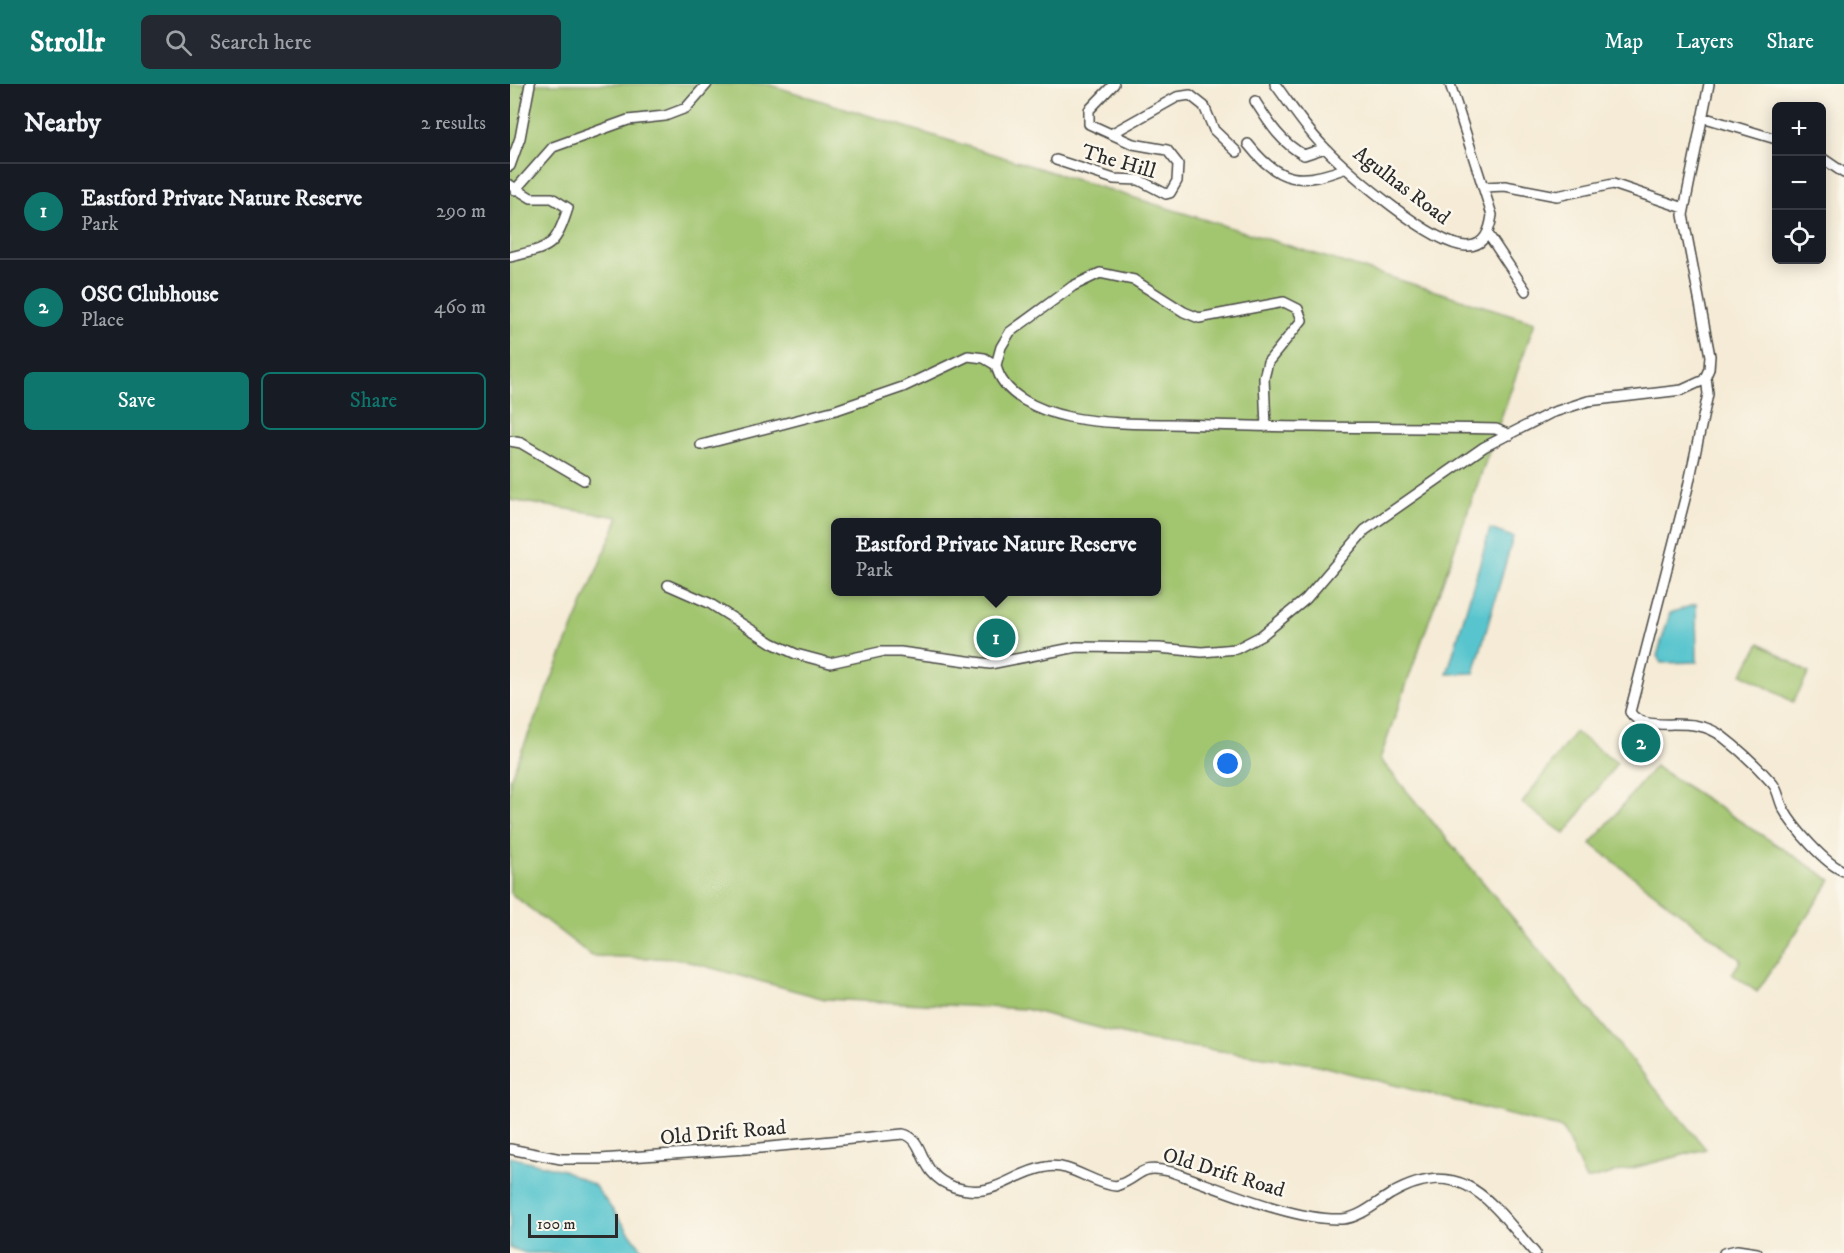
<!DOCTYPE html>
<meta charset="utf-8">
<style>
body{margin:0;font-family:"IM FELL DW Pica",serif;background:#242831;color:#f1f3f6}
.controls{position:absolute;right:18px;top:18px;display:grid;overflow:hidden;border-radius:9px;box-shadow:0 3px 15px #0003}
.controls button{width:54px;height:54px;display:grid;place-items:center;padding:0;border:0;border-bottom:2px solid #363941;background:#171b24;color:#f1f3f6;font:30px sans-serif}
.scale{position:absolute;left:18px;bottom:15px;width:90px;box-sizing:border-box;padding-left:6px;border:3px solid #2b2b2b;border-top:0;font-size:16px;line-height:21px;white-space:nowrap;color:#2b2b2b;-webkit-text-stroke:4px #fbf7ec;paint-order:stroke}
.you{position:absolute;left:718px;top:680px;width:21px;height:21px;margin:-15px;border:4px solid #fff;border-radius:50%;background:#1a73e8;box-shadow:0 0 0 9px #1a73e833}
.badge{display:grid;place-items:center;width:39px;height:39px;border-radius:50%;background:#0f766e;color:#fff;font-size:20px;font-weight:700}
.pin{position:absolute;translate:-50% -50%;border:3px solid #fff;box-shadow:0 2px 6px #0006}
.popup{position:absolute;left:321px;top:434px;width:330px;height:78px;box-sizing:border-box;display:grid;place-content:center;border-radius:9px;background:#171b24;filter:drop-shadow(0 2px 4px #0005);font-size:20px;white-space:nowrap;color:#9ea1a6}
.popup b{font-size:22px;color:#f1f3f6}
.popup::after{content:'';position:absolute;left:50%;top:100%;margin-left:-12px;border:12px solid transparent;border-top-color:#171b24}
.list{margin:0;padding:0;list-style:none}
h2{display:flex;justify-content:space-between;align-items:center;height:78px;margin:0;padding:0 24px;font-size:26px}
h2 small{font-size:20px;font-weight:400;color:#9ea1a6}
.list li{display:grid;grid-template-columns:39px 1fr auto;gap:18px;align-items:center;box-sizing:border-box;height:96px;padding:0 24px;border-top:2px solid #363941}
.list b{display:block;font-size:22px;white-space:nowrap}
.list p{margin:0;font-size:20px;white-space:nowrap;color:#9ea1a6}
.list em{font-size:20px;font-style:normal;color:#9ea1a6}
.actions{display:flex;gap:12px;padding:18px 24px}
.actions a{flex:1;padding:14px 0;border:2px solid #0f766e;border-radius:9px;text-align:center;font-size:21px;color:#0f766e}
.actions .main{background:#0f766e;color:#fff}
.icon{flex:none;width:33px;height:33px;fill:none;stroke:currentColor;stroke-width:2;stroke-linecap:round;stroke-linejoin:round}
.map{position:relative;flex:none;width:1334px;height:1169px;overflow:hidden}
header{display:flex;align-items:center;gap:36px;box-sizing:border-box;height:84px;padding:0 30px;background:#0f766e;color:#fff}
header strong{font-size:28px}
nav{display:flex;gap:33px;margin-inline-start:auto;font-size:21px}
.search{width:420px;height:54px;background:#242831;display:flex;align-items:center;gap:15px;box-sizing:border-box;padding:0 21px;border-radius:9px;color:#9ea1a6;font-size:22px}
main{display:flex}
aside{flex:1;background:#171b24}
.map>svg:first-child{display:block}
.green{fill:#a2c56f;stroke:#66784d;stroke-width:1.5;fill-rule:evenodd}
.water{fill:#58c5ce;stroke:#42787c;stroke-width:1.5}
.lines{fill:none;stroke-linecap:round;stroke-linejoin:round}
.minor-casing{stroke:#494845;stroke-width:12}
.minor{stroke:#fff;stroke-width:9}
.labels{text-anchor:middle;stroke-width:5;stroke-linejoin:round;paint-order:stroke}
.street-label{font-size:21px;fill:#2b2b2b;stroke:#fbf7ec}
</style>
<header>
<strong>Strollr</strong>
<div class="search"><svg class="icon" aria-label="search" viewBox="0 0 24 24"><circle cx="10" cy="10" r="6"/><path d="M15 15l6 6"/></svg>Search here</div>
<nav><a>Map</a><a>Layers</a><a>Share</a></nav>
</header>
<main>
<aside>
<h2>Nearby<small>2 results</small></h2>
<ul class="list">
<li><span class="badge">1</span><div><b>Eastford Private Nature Reserve</b><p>Park</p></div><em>290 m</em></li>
<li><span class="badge">2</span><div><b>OSC Clubhouse</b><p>Place</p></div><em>460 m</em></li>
</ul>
<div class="actions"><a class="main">Save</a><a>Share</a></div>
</aside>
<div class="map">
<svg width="1334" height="1169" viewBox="0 0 1334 1169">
<rect width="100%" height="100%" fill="#fbf7ec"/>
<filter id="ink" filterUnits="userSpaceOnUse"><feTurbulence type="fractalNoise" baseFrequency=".0167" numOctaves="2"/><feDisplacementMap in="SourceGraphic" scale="12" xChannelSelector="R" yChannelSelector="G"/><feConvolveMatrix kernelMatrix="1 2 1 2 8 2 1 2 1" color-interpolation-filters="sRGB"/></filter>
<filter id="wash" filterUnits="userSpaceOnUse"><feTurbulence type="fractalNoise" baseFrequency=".008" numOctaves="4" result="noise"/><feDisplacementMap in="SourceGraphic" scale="24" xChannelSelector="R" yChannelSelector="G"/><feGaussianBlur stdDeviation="1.35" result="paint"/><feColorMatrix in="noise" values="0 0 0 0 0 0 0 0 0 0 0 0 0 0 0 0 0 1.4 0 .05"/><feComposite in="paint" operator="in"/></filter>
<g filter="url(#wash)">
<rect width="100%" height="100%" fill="#f5ebd6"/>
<path class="green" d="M0,0H257L1025,238L870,675L1196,1065L1076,1096L1053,1045L804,980L640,957L515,925L315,915L169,875L82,872L0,809V695L109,433L0,416ZM326,438H646V508H326Z
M1250,559L1299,589L1283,618L1232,590Z
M1065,648L1107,679L1055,750L1012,719Z
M1145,682L1321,796L1247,908L1222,890L1231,876L1081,760Z"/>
<path class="water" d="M980,445L1003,453L964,589L937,590Z
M1186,520L1187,578L1151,579L1147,572L1160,529Z
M0,1073L53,1086L84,1101L135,1169H16L0,1164Z"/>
</g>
<g filter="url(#ink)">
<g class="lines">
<defs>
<path id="minor" d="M765,0C780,20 795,44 813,62C838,88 922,161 956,162C975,163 980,146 982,131L940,0
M745,17C759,39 771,59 794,71L815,64
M1192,33L1266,55
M601,50L667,13L680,11L694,22L704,46L727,68
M738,60C769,100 792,101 836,84
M1312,74L1334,89
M546,76L604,95L629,96L656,110L660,109L667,97L668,80L657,66L623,60L579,40V26L604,0
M0,82L10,54L20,0
M0,101L21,114H42L58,124C45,165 40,163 0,173
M974,103L995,102L1047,112L1103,100L1174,124
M5,106L43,63L118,36L155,32L176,24L197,0
M978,150L1016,207
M486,281L491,263L500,248L563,202L590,189L624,196L674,228L689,234L774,218L788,225L792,236L758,278L754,294L756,343
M1196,293L1198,310L1178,403L1120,628C1136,653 1181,627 1213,653C1230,666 1249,684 1263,700C1269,708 1269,718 1274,726C1283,743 1316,781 1334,787
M0,357L11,359L74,396
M191,361L326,326L393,303L458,272L474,274L486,281C492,312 531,327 559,333C605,342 653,339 700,341C795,344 891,343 986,345L1000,351
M158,501L199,519L262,559L286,570L320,579L370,568H390L480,580L567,563L649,564L692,568L726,565L751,552L796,515L855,446L974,363L1041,329L1078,317L1172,306L1194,296L1199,285L1200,272L1173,131L1199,0
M0,1065L51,1075H90L250,1064L393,1050C417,1055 406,1090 444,1103C485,1116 500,1089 536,1083C560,1078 582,1100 606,1102C633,1093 627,1079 662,1088C709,1104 783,1137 832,1135C850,1134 866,1119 881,1110C953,1069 982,1120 1025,1169
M1214,1169L1227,1166L1247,1169"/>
</defs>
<use href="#minor" class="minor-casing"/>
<use href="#minor" class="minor"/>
</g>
</g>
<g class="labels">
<g class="street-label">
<text transform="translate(609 77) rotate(16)" y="7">The Hill</text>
<text transform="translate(892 101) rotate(37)" y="7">Agulhas Road</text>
<text transform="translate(213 1048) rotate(-5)" y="7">Old Drift Road</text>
<text transform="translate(714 1088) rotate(17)" y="7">Old Drift Road</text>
</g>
</g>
</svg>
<div class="controls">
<button>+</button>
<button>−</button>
<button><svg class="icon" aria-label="locate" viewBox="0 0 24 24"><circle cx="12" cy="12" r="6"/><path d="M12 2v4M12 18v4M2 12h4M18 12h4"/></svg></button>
</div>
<div class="scale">100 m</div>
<div class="you"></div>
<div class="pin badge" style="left:486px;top:554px">1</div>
<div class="popup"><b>Eastford Private Nature Reserve</b>Park</div>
<div class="pin badge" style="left:1131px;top:659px">2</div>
</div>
</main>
